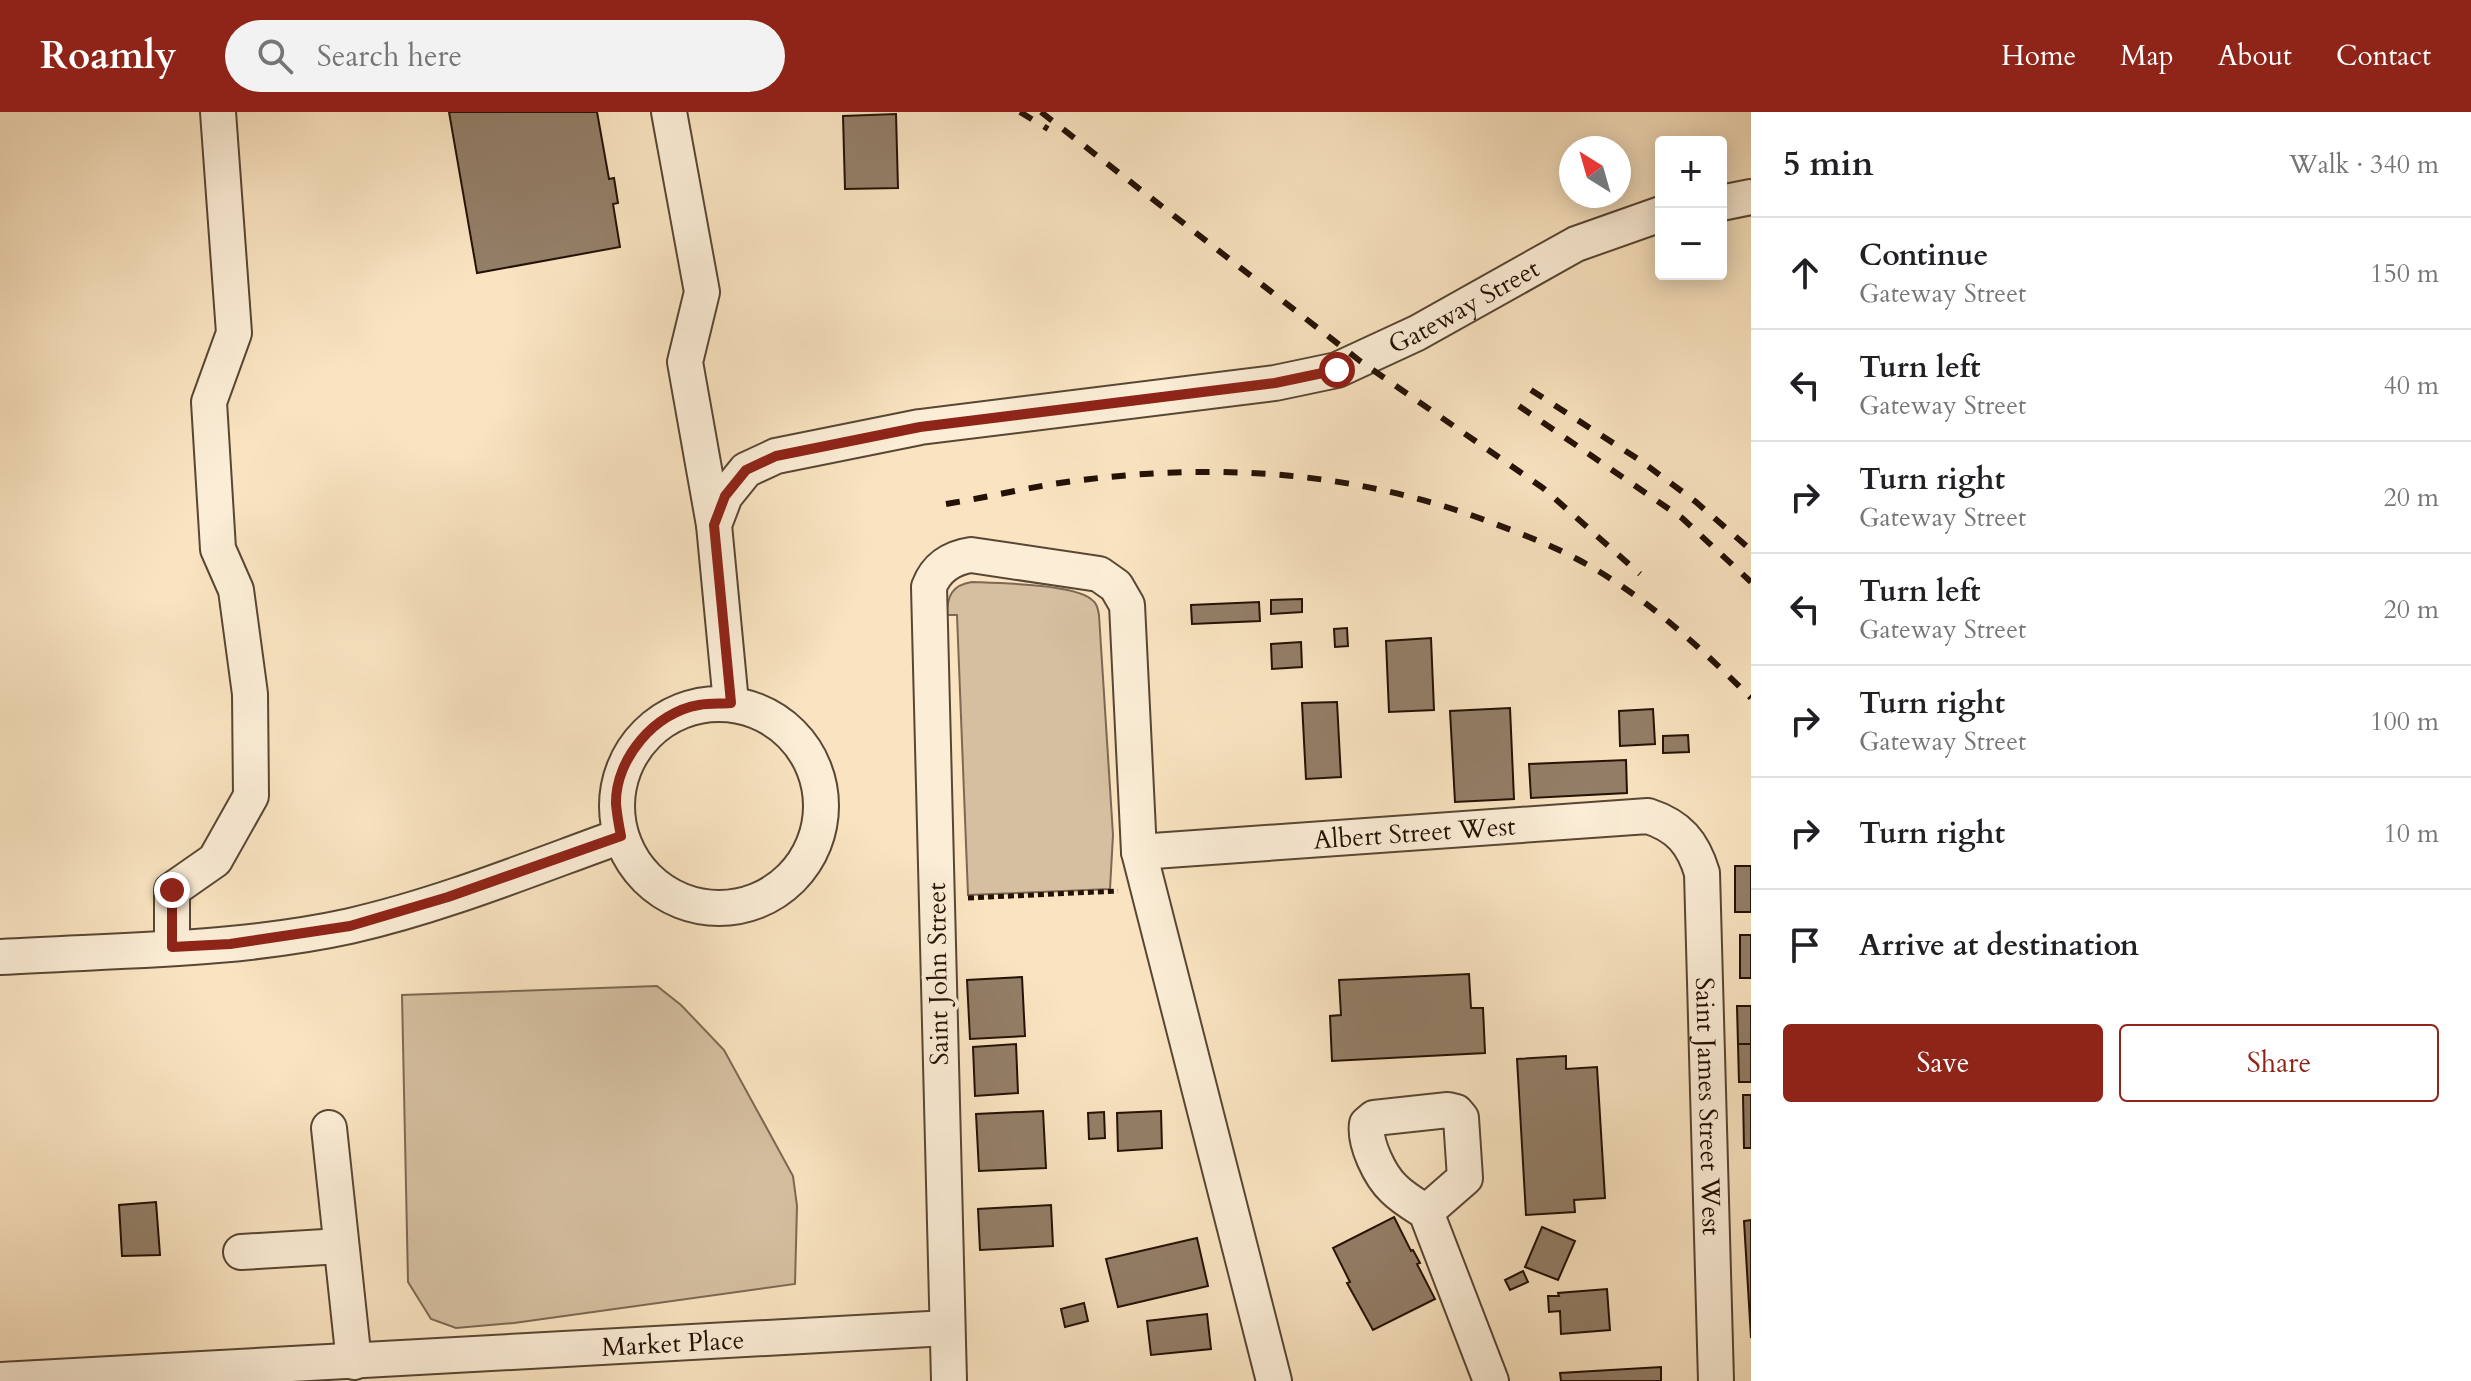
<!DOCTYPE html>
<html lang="en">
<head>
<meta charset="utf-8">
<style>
  :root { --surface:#fff; --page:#f2f2f2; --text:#202124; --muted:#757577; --line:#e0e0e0; --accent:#8f2418 }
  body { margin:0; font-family:Cardo,serif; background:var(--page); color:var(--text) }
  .controls { position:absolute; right:24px; top:24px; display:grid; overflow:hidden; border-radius:8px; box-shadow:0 4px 20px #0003 }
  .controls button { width:72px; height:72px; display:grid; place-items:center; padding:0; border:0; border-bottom:2px solid var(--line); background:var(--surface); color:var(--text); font:40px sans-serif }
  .compass { position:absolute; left:1559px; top:24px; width:72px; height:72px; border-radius:50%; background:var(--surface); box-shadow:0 4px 20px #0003; rotate:323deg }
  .stop { position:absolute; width:24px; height:24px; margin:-18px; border:6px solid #8f2418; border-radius:50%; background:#fff }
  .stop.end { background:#8f2418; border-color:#fff; box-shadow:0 2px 8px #0008 }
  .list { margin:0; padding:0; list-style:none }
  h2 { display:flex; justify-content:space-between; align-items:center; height:104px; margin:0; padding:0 32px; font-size:34px }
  h2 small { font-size:26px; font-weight:400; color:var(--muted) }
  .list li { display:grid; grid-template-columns:52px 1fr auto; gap:24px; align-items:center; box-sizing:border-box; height:112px; padding:0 32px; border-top:2px solid var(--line) }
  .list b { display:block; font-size:30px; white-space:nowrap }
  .list p { margin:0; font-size:26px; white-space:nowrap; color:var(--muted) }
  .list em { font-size:26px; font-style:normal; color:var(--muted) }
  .actions { display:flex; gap:16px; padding:24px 32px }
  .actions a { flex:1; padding:18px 0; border:2px solid var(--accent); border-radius:8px; text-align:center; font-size:28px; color:var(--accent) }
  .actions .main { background:var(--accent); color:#fff }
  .icon { flex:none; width:44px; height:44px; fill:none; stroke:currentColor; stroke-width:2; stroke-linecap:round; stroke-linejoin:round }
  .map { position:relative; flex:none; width:1751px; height:1269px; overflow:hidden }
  header { display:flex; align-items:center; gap:48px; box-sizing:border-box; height:112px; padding:0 40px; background:var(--accent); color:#fff }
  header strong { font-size:38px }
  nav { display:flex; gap:44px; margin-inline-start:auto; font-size:28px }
  .search { width:560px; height:72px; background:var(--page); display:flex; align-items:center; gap:20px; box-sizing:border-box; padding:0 28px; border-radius:44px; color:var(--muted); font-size:30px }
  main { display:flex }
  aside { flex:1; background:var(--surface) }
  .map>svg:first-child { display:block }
  .green { fill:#d5bfa0; stroke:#7c6853; stroke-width:2 }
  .building { fill:#937e67; stroke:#241106; stroke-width:2 }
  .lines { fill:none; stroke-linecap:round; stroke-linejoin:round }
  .minor-casing { stroke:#594634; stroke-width:38 }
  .path { stroke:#241106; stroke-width:5; stroke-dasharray:6 4; stroke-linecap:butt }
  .minor { stroke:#fbedd6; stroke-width:34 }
  .rail { stroke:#241106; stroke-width:6; stroke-dasharray:14 14; stroke-linecap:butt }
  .route { stroke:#8f2418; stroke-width:10 }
  .labels { text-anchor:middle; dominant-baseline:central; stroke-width:8; stroke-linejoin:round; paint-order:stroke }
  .street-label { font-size:26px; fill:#241106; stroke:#fbedd6 }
</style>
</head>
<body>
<header>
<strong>Roamly</strong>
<div class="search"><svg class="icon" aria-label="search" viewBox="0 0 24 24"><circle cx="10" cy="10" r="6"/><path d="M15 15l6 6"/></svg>Search here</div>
<nav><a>Home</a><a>Map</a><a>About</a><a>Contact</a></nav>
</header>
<main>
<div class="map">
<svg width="1751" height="1269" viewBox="0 0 1751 1269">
  <rect width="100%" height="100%" fill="#f9e3c0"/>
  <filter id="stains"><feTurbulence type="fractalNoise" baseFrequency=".0025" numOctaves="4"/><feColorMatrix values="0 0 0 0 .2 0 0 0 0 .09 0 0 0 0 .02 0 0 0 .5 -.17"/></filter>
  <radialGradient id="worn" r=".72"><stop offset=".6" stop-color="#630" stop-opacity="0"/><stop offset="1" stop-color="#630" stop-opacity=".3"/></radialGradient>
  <path class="green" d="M972,470C997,471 1073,472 1091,487C1097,491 1098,497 1099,503L1113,723L1110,777L968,783L957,503H947C947,484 952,473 972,470Z
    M657,874L681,893L724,938L793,1064L797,1094L795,1172L514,1211L456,1216L431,1207L408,1170L402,883Z"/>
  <path class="building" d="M449,0H597L609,67L614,66L618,91L613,92L620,135L477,161Z
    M896,2L898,76L845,77L843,4Z
    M1302,487V500L1271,502V488Z
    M1259,490L1260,509L1192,512L1191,493Z
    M1347,516L1348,534L1335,535L1334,517Z
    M1431,526L1434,598L1389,600L1386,529Z
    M1301,530L1302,555L1272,557L1271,532Z
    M1337,590L1341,665L1306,667L1302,591Z
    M1510,596L1514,687L1455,690L1450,599Z
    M1653,597L1655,632L1620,634L1619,599Z
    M1688,623L1689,640L1663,641V624Z
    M1626,648L1627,681L1531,686L1529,652Z
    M1735,754H1751V800H1735Z
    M1740,823H1751V866H1740Z
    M1469,862L1471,896H1483L1485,941L1332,949L1330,904L1341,903L1339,868Z
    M1022,865L1025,924L970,927L967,868Z
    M1737,894H1751V932H1738Z
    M1016,932L1018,981L975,984L973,935Z
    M1738,932H1751V970H1739Z
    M1566,944V957L1597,955L1605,1086L1574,1088L1575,1100L1526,1103L1517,947Z
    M1743,983H1751V1036H1744Z
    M1043,999L1046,1056L979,1059L976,1002Z
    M1161,999L1162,1036L1118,1039L1117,1001Z
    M1104,1000L1105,1026L1089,1027L1088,1001Z
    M156,1090L160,1143L122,1144L119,1093Z
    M1051,1093L1053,1134L980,1138L978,1097Z
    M1394,1105L1411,1139L1413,1138L1420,1151L1417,1152L1435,1187L1373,1218L1347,1171L1350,1170L1333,1136Z
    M1751,1108V1226L1744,1109Z
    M1542,1115L1575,1129L1558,1168L1525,1155Z
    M1197,1126L1208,1174L1118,1195L1106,1147Z
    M1523,1159L1528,1170L1510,1178L1505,1168Z
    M1607,1177L1610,1218L1561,1222L1560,1199L1549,1200L1548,1184H1559L1558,1181Z
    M1084,1191L1088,1209L1065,1215L1061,1197Z
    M1207,1202L1211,1237L1151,1243L1147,1209Z
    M1661,1255V1269H1561L1560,1261Z"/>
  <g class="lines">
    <defs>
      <g id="minor">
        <path d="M669,0L702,180L685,250L714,413"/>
        <path d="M1721,91L1751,85"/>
        <path id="s1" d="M731,591L714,413L725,384L746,358L776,344L920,315L1275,271L1337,258L1417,221L1576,132L1661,102"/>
        <circle cx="719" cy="694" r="102"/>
        <path id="s2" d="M1139,740L1648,704C1679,714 1693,731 1702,761L1716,1269"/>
        <path d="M172,835V778L215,748L251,684L250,582L236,478L218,437L209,290L234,221L218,0"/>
        <path d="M0,845C116,838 236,839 350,814C442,793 532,756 621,724"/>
        <path d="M329,1016L354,1250"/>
        <path d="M1426,1100C1415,1093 1403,1086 1394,1077C1380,1064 1364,1031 1367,1012L1374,1006L1448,998L1456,1000L1461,1006L1465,1066L1426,1100L1491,1269"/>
        <path d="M241,1140L341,1134"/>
        <path id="s3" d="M0,1268L947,1216"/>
        <path d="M949,1269L929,475C936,456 951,446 971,443L1099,462L1116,474L1127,493L1139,740L1274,1269"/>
      </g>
    </defs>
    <use href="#minor" class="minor-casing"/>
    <path class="path" d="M968,786L1118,779"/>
    <use href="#minor" class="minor"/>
    <path class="rail" d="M1020,0L1048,17
      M1041,0L1360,249L1543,376L1640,462
      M1531,278L1641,349L1696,390L1751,438
      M1519,294L1682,406L1751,470
      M946,392C982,386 1018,378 1053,372C1199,350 1343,356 1482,407C1514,419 1547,431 1577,447C1643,482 1699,534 1751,586"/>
  </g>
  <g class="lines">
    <path class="route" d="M172,778V835L230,832L350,814L448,785L621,724C619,714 617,703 616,692C615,647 655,600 699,593C710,591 721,592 731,591L714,413L725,384L746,358L776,344L920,315L1275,271L1337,258"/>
  </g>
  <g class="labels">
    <g class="street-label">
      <text stroke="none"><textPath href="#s1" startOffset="986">Gateway Street</textPath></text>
      <text stroke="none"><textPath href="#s2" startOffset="276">Albert Street West</textPath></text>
      <text transform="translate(938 862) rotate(-91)">Saint John Street</text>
      <text stroke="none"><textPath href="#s2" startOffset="826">Saint James Street West</textPath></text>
      <text stroke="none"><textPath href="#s3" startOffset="674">Market Place</textPath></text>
    </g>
  </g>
  <rect width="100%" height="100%" filter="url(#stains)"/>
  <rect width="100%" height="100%" fill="url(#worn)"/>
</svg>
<div class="controls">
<button>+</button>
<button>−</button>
</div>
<svg class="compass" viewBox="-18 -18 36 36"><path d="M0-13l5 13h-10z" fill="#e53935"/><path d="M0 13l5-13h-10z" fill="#757577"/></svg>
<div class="stop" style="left:1337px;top:258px"></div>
<div class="stop end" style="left:172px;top:778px"></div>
</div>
<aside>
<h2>5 min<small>Walk · 340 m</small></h2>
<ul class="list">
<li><svg class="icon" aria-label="ahead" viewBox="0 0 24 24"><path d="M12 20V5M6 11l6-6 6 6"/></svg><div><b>Continue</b><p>Gateway Street</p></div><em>150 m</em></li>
<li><svg class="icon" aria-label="left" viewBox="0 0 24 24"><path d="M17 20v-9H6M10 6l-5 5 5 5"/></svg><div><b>Turn left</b><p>Gateway Street</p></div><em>40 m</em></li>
<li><svg class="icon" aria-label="right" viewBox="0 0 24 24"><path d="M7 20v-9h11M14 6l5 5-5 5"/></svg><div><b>Turn right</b><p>Gateway Street</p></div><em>20 m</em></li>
<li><svg class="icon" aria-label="left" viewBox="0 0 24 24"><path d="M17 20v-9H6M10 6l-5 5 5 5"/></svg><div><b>Turn left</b><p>Gateway Street</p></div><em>20 m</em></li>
<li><svg class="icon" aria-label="right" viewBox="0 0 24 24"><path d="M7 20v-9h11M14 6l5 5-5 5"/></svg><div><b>Turn right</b><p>Gateway Street</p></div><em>100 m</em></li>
<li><svg class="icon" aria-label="right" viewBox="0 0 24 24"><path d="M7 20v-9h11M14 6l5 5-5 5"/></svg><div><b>Turn right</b></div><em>10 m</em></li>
<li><svg class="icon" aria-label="arrive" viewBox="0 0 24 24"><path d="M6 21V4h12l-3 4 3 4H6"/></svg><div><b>Arrive at destination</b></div></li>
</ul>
<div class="actions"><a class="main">Save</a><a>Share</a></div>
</aside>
</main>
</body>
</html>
